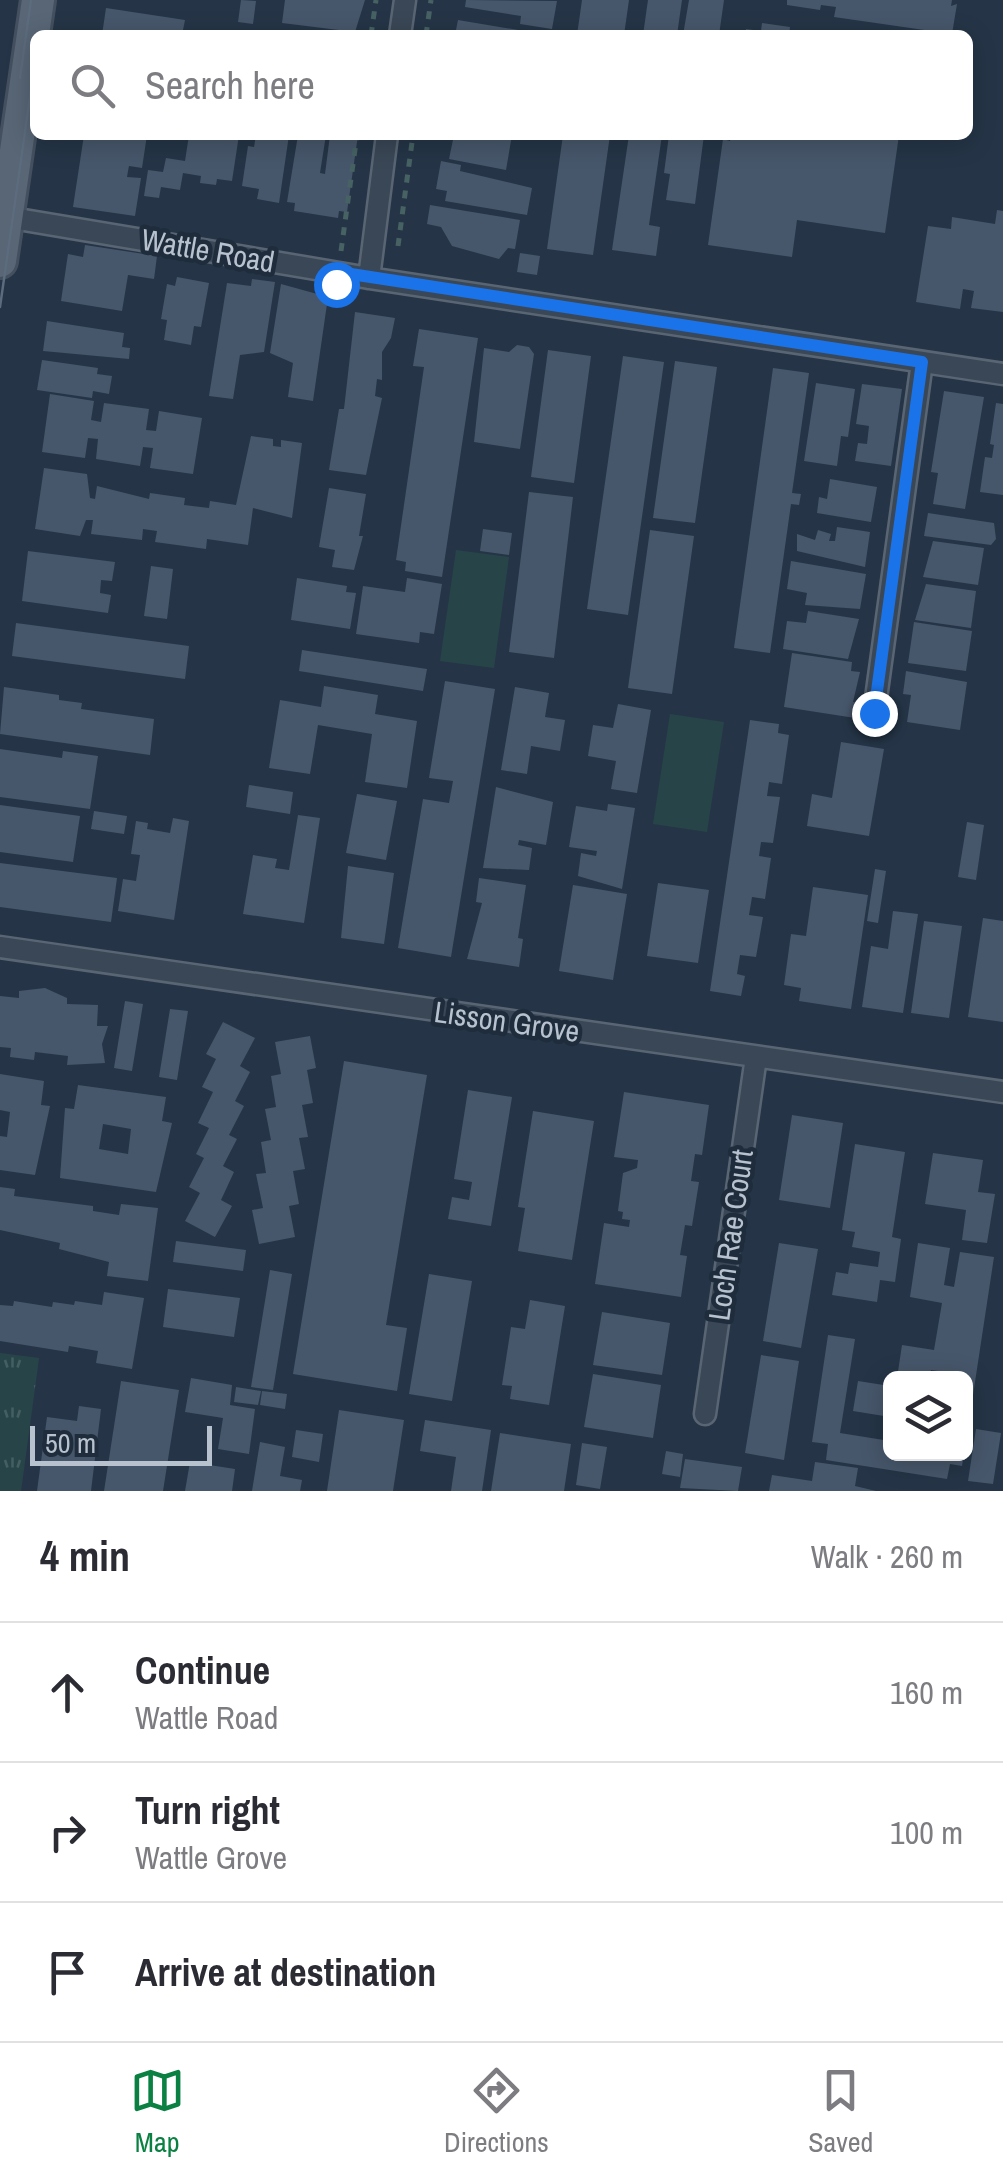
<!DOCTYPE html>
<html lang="en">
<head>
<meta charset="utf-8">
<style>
  :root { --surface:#fff; --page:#f7f7f7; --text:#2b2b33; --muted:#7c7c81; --line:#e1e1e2; --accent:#0b8043 }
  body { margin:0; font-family:"Archivo Narrow",sans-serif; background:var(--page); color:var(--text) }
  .controls { position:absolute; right:30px; bottom:30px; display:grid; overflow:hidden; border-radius:15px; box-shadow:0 5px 25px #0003 }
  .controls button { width:90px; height:90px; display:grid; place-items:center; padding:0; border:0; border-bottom:2px solid var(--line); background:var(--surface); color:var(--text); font:50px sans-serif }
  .scale { position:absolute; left:30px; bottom:25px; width:182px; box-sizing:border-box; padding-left:10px; border:5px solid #b8c2cf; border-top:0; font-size:28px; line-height:35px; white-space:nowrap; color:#b8c2cf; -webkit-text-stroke:8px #1e2c3b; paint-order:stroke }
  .stop { position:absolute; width:30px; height:30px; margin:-22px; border:8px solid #1a73e8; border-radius:50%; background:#fff }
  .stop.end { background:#1a73e8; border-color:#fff; box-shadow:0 2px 10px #0008 }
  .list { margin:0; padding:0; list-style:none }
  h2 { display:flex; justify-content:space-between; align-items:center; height:130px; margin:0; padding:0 40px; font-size:42px }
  h2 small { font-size:32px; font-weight:400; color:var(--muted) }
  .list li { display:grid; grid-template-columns:65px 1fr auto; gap:30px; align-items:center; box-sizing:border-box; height:140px; padding:0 40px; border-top:2px solid var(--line) }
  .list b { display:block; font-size:38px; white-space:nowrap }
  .list p { margin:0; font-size:32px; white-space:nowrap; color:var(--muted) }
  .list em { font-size:32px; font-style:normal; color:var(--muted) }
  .icon { flex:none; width:55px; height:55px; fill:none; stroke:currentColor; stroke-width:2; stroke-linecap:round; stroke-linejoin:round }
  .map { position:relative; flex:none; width:1003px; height:1491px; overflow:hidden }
  .search { position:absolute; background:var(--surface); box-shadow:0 5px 25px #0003; left:30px; right:30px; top:30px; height:110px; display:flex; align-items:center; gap:25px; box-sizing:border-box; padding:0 35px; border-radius:15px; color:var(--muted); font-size:38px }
  .sheet { height:550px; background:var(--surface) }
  nav { display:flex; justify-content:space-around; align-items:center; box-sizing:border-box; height:140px; border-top:2px solid var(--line); background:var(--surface); font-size:28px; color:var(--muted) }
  nav a { display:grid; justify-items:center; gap:5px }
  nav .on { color:var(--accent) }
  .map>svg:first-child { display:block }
  .park { fill:url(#park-tufts) }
  .garden { fill:#274548 }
  .building { fill:#47576b; fill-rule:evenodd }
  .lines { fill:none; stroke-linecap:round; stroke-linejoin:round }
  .minor-casing { stroke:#596573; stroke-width:25 }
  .primary-casing { stroke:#44505f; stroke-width:38 }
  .path { stroke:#466263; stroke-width:5; stroke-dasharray:8 8; stroke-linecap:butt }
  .minor { stroke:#3a4756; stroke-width:20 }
  .primary { stroke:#586676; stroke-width:32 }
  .tram { stroke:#5c6b7d; stroke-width:2.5 }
  .route { stroke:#1a73e8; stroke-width:12 }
  .labels { text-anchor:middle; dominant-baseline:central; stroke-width:9; stroke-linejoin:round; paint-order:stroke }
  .street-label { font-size:30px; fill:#b8c2cf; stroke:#1e2c3b }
</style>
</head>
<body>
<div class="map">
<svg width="1003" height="1491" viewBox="0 0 1003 1491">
  <defs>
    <pattern id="park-tufts" width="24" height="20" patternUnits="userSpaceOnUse" patternTransform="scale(2.5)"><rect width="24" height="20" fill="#274548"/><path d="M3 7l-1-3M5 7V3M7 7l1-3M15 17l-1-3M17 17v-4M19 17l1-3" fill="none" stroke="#445e61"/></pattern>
  </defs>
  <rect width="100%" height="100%" fill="#253547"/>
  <path class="park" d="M0,1353L39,1358L21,1491H0Z"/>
  <path class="garden" d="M456,550L509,557L494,668L440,661Z
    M670,714L724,722L707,832L653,824Z"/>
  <path class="building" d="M241,0L256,1L253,24L238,22Z
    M285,0H365L355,32L282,23Z
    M466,0L557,1L552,29L520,24L521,16L465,7Z
    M582,0H629L624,35H577Z
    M648,0H682L677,35H643Z
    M689,0H724L719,35H683Z
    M787,0H952L951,6L957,4L952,34L834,17L836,7L821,5L820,10L787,5Z
    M106,8L185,20L182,35H102Z
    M458,20L524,31L523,35H455Z
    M762,23L790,27L789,35H745L746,29L761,31Z
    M84,135H147L142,168L129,166L128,171L127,177L141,178L135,216L73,207Z
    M189,135H239L232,181L217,179L216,185L200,183L201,176L183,173L180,190L161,187L159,198L144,196L148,170L163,172L166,158L185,161Z
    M256,135H289L279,203L257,199L259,189L242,186L248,146L254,147Z
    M298,135H326L320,173L325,174L330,135H358L347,212L339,211L338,218L294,211L295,203L287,202Z
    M454,135H512L506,170L449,159Z
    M563,135H610L593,255L547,249Z
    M629,135H662L649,225L660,227L656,256L612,250Z
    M669,135H704L695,204L666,200L670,174L664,173Z
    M731,135H899L885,233L797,220L792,257L708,245L723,139L730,141Z
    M441,161L461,165L460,171L532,188L527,215L445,201L447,191L436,189Z
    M430,205L520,220L515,249L508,248L499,259L452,246L441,227L427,224Z
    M997,210L1003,211V312L971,308L974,291L963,289L960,309L916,302L928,226L951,229L952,217L995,224Z
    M85,245L157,256L154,279L128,275L122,311L61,301L68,254L83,257Z
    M520,253L540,256L537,275L517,272Z
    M177,277L209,283L201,327L194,326L191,345L164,340L167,320L161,319L167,284L175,286Z
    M252,279L275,282L264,352L240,355L233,399L209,396L227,283L251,286Z
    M281,284L328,297L313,401L288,397L293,363L270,353Z
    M355,312L395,318L391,338L382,352V380L377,379L375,396L382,398L366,475L329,470L339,409H344Z
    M47,321L124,333L122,347L130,348L129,359L43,351Z
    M419,329L478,338L442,577L405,571L406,562L396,560L424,367L413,366Z
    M517,345L529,347L534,354L520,449L474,442L484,348L509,352Z
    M548,350L591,356L574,483L531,477Z
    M623,356L664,362L628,615L587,609Z
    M42,360L98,368L97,374L112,376L109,394L93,391L92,398L37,390Z
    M675,361L717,367L695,523L653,518Z
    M773,368L809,373L792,493L801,494L799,505L791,504L770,653L734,648Z
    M816,383L855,389L848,437L841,436L837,466L804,461Z
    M862,384L902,389L891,466L855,461L858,443L867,444L869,426L856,424Z
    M944,391L984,397L965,509L933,504L938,473L931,472Z
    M50,394L94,401L91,420L101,422L104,403L149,409L146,430L156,431L159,411L202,418L193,474L150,468L153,448L143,447L140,466L96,459L98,439L88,438L85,458L42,452Z
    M996,403L1003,404V495L980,492L985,457L992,458L994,445L990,444Z
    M251,436L273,439V446L281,447V440L302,443L292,518L253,508L248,545L207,539L206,549L155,542L157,531L143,529L142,540L91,534L93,520H86L80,536L35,529L44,468L87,474L90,498L95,499L97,486L149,499L150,493L185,498L184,505L209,508L210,501L236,505Z
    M830,479L877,487L871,522L817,513L819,497L827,499Z
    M329,488L366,494L359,536H363L354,570L332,567L335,550L319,547Z
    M529,492L573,497L554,658L509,652Z
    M928,513L994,523L996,539L991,545L924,536Z
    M837,527L870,532L865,567L797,551V534L815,540L818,530L831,534L829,541H835Z
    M483,529L512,533L509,555L480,551Z
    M650,530L694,536L672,694L628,688Z
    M933,541L984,548L978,585L923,577Z
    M28,551L115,562L112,581L101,580L100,593L111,595L108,613L22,601Z
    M791,561L866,574L860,609L805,605L807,593L787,589Z
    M151,566L173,569L167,619L144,616Z
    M297,578L347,586L346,592L356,593L350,629L291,620Z
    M407,578L442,584L434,634L420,632L419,643L356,634L363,586L405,592Z
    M926,584L976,591L971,628L915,620Z
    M808,611L859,619L848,659L783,649L787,621L806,623Z
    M914,622L972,631L966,671L908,663Z
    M16,623L189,646L185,679L12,656Z
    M302,650L427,669L423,691L299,671Z
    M792,653L852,662L851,671L860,672L853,702H858L855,718L784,707Z
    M906,671L967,682L960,730L907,722L911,695L903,694Z
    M445,681L495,689L451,957L398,948L423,799L449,803L453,781L429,778Z
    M324,686L378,695L375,714L417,721L407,788L365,782L372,734L318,725L310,774L269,768L280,700L321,707Z
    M4,687L59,695V700L82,703L81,709L154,719L150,755L0,734Z
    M515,687L549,693L545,717L565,720L560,751L531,746L527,774L501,770Z
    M618,704L651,710L637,793L611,789L616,761L588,756L593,725L613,728Z
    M750,720L779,724L778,733L789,735L782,784L769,782L767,796L780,797L773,843L761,842L759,856L771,858L765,899L752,897L749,915L763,917L756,957L740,955L737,974L745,976L741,996L710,991Z
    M841,742L884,749L869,836L807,826L812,794L832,798Z
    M0,749L62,758L63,751L98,756L90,809L0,797Z
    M249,785L293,792L290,814L246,807Z
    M496,787L553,802L546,845L519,840L518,845L532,848L529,870L483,868Z
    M357,794L397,801L386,860L346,853Z
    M608,804L635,808L622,889L578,876L581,853L596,856L597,851L569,847L576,806L607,811Z
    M0,805L80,816L73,862L0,852Z
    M94,811L127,816L124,834L91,829Z
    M298,815L320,818L304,923L243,914L253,855L277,859L275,868L289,870Z
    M173,818L189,821L174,920L118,911L123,879L136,881L140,855L131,854L136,821L148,823L147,829L170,833Z
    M967,822L984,825L976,880L958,877Z
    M0,863L117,878L111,922L0,907Z
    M348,866L394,873L384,944L341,938Z
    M875,869L886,871L878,923L867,921Z
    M479,878L526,885L518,938L523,939L519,967L467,959L482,903L476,902Z
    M658,883L709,890L698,963L647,956Z
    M573,885L627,894L613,980L559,971Z
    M813,887L868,895L851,1009L799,1001L801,988L784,985L791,934L806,936Z
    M893,911L918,914L903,1013L862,1007L871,946L888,949Z
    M983,918L1003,921V1022L968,1017Z
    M924,921L962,926L949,1018L911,1013Z
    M45,988L67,998V1004L98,1005L97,1026H108L102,1044L105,1063L67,1065L68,1056L35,1052L34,1060L10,1057L11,1048L0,1047V996L19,998V991Z
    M125,1001L143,1004L132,1071L114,1068Z
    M170,1009L188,1011L177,1080L159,1077Z
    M223,1022L255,1038L240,1066L250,1072L235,1101L244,1106L229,1135L237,1139L223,1166L234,1172L221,1200L232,1206L215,1237L185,1221L200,1193L189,1187L204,1158L196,1154L209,1128L198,1123L213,1092L202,1087L216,1059L206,1054Z
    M310,1036L316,1068L307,1070L313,1103L302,1105L308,1137L299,1138L305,1169L293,1171L299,1204L289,1206L295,1237L259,1244L252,1210L263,1208L256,1174L266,1173L261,1142L271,1140L265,1109L276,1107L271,1076L281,1074L275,1042Z
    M344,1061L427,1075L386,1325L407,1328L397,1391L293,1374Z
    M0,1074L44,1081L41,1105L50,1106L35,1175L0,1170V1136L7,1137L10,1112L0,1110Z
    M78,1085L166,1097L162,1121L172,1123L156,1192L60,1178L65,1108L74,1109ZM103,1124L131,1129L128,1154L99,1149Z
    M468,1090L512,1097L491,1226L448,1219L452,1197L469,1200L472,1182L454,1179Z
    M624,1092L709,1105L702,1155L695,1154L691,1181L699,1182L692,1226L685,1225L680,1255L687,1256L681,1297L595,1284L604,1223L629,1227L630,1220L622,1219L623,1212L618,1211L623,1173L637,1168L638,1160L614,1157Z
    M533,1111L594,1121L572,1260L518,1251L525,1208L518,1207Z
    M792,1115L843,1123L830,1208L779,1200Z
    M855,1144L905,1152L892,1237L901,1239L895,1282L880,1280L877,1302L832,1295L836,1272L848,1274L850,1263L878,1267L880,1252L852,1247L855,1232L842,1230Z
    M933,1153L983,1160L978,1192L995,1194L987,1243L962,1240L966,1210L925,1204Z
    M0,1187L15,1189L14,1196L93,1206V1211L119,1215L121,1204L158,1208L148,1281L107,1276L109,1262L59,1249L60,1243L0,1230Z
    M176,1241L246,1250L243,1271L173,1262Z
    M779,1243L818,1249L801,1348L763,1341Z
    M918,1243L950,1248L944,1285L954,1287L960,1252L994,1257L968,1428L966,1378H944L945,1372L931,1370L929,1378H897L902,1345L934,1350L942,1303L910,1297Z
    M270,1270L292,1274L273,1390L251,1387Z
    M429,1274L472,1281L452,1401L409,1394Z
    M168,1289L240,1298L234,1337L163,1327Z
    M104,1292L144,1298L132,1369L96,1363L98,1351L69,1346L68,1352L0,1341V1305L13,1306L14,1301L52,1307L53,1302L74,1305L75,1301L102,1305Z
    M530,1300L565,1306L549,1405L510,1399L512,1386L502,1385L511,1327L525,1329Z
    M602,1312L670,1323L662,1375L593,1365Z
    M828,1335L855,1339L840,1433L890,1441V1454H964L962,1466L950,1464L947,1479L826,1460L828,1444L812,1442Z
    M761,1355L799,1361L784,1460L745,1453Z
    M593,1374L661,1385L653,1438L584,1427Z
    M191,1378L232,1385L230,1405L255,1409L249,1454L218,1449L223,1418L185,1412Z
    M121,1381L179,1390L163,1491H104Z
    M858,1381L890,1386V1417L853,1411Z
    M236,1387L261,1391L258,1405L234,1402Z
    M262,1391L287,1394L285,1409L260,1405Z
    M79,1406L101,1409L91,1491H37L47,1417L77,1421Z
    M339,1410L404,1420L393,1491H327Z
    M425,1420L491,1430L482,1491H451L456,1457L420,1451Z
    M976,1429L1001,1433L993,1484L968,1481Z
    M296,1430L323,1434L319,1462L292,1457Z
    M500,1433L571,1444L564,1491H491Z
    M260,1442L285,1447L280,1476L302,1480L300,1491H252Z
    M582,1443L607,1447L600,1489L576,1485Z
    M666,1451L683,1454L680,1477L662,1474Z
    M685,1459L742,1467L738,1491L680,1488Z
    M190,1462L235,1469L232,1491H185Z
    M815,1462L858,1468L855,1486L876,1491H769L772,1475L812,1481Z"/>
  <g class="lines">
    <defs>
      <path id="minor" d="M400,35L405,0
        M6,217L369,278L1003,374
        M369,278L387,135
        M874,713L922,362
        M0,947L1003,1092
        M705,1414L756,1057"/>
      <path id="primary" d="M0,261L38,0"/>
    </defs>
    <use href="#minor" class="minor-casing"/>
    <use href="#primary" class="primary-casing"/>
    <path class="path" d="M371,35L376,0
      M426,35L431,0
      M398,246L413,135
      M341,251L357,135"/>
    <use href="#minor" class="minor"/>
    <use href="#primary" class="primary"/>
    <path class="tram" d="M20,78L31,0
      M0,307L35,62"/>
  </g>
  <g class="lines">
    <path class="route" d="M336,284L338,272L922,362L874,713"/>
  </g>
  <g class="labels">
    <g class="street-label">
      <text transform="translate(208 250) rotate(10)">Wattle Road</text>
      <text transform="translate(507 1021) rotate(8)">Lisson Grove</text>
      <text transform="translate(730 1235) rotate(-82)">Loch Rae Court</text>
    </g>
  </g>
</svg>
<div class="controls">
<button><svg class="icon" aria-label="layers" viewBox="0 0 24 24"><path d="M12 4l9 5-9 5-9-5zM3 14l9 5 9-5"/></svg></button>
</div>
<div class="scale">50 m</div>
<div class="stop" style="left:336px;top:284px"></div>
<div class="stop end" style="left:874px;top:713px"></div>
<div class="search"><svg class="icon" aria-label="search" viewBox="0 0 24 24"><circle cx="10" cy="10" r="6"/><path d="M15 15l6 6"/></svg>Search here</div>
</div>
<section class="sheet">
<h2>4 min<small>Walk · 260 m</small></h2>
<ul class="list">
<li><svg class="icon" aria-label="ahead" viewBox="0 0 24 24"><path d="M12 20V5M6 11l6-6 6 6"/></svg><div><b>Continue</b><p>Wattle Road</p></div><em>160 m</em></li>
<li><svg class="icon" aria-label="right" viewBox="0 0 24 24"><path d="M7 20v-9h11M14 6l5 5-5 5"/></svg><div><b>Turn right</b><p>Wattle Grove</p></div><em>100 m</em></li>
<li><svg class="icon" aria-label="arrive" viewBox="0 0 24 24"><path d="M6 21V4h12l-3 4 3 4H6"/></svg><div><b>Arrive at destination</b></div></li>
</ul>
</section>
<nav>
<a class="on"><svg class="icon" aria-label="map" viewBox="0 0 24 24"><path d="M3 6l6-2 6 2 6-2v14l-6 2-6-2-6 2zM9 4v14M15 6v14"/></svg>Map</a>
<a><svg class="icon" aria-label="directions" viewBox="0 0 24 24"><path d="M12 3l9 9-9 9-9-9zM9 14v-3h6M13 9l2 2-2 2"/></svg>Directions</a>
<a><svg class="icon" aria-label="saved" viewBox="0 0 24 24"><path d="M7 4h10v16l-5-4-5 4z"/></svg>Saved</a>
</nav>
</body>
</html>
